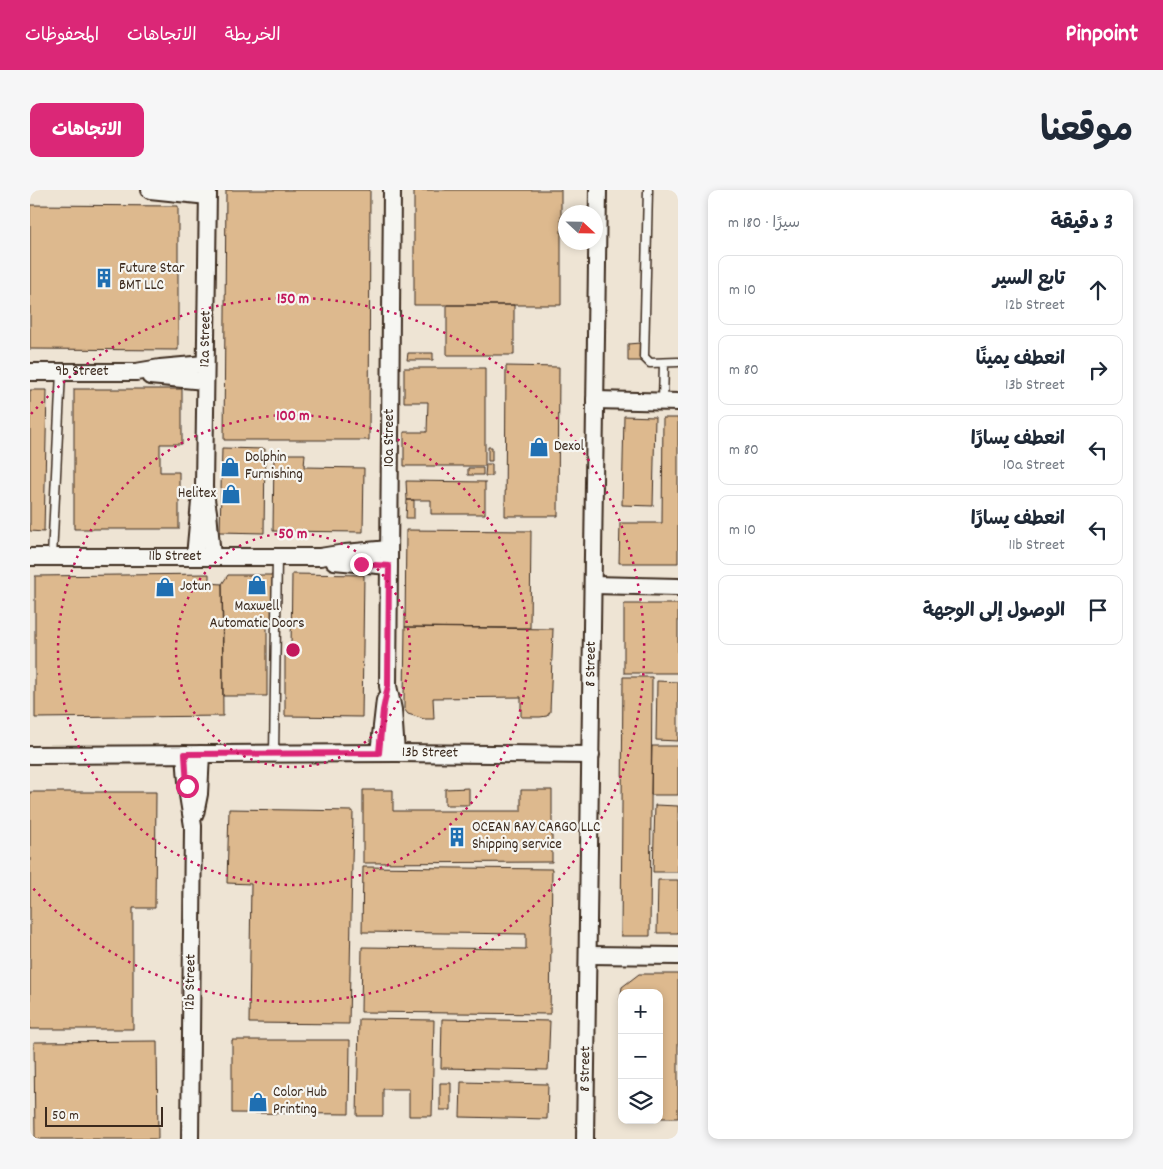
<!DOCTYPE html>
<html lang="ar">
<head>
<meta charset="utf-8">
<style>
  :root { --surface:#fff; --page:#f6f6f7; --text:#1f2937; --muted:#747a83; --line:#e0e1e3; --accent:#db2777 }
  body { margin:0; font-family:Dekko,"Playpen Sans Arabic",sans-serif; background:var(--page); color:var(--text); direction:rtl }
  .controls { position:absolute; right:15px; bottom:15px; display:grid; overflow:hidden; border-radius:10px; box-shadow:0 2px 8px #0003 }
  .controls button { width:45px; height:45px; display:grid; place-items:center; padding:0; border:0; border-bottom:1px solid var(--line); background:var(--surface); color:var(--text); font:25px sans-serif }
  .compass { position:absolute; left:528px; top:15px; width:45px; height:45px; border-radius:50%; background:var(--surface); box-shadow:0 2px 8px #0003; rotate:112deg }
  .scale { position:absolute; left:15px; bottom:12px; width:118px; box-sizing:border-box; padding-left:5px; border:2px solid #3b2a1e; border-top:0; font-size:14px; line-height:18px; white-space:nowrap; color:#3b2a1e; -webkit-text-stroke:4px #f6f6f2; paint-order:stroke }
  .stop { position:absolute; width:15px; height:15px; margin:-11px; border:4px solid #db2777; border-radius:50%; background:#fff }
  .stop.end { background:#db2777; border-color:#fff; box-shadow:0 1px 5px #0008 }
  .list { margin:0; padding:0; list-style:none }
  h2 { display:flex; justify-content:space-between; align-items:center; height:65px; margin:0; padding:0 20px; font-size:21px }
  h2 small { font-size:16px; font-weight:400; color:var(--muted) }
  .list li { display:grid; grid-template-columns:32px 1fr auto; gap:15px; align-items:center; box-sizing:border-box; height:70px; margin:0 10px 10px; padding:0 10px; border:1px solid var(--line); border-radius:10px }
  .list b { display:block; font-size:19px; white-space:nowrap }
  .list p { margin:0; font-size:16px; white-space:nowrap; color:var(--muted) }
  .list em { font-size:16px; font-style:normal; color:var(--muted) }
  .icon { flex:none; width:28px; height:28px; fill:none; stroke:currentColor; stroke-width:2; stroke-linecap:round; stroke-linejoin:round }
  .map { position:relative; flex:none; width:648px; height:949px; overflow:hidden; direction:ltr; border-radius:10px }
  header { display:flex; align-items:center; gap:30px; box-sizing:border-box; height:70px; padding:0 25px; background:var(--accent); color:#fff }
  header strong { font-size:24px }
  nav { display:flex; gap:28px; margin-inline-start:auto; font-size:18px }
  .intro { display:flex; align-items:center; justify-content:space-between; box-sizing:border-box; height:120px; padding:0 30px }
  h1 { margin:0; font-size:35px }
  .button { padding:12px 22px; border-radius:10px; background:var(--accent); color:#fff; font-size:18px; font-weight:700 }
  main { display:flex; gap:30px; padding:0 30px }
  aside { flex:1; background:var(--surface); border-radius:10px; box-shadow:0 2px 8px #0003 }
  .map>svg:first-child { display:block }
  .building { fill:#ddb98e; stroke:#3b2a1e }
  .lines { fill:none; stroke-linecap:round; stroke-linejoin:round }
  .service-casing { stroke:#3b2a1e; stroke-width:11 }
  .minor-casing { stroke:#3b2a1e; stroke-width:20 }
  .service { stroke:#f6f6f2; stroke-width:8 }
  .minor { stroke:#f6f6f2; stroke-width:16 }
  .route { stroke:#db2777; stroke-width:6 }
  .ring { fill:none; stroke:#c2185b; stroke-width:2.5; stroke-dasharray:2.5 5 }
  .labels { text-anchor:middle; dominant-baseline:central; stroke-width:4.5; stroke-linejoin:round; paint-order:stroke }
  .poi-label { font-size:15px; fill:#3b2a1e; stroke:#f6f6f2; text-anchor:start }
  .street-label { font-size:15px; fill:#3b2a1e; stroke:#f6f6f2 }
  .centre { fill:#c2185b; stroke:#f6f6f2; stroke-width:2.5 }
  .ring-label { font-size:15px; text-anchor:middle; font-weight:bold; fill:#c2185b; stroke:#f6f6f2; stroke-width:4.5; stroke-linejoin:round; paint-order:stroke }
</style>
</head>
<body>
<header>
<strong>Pinpoint</strong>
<nav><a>الخريطة</a><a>الاتجاهات</a><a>المحفوظات</a></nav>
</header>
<div class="intro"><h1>موقعنا</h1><a class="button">الاتجاهات</a></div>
<main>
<aside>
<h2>3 دقيقة<small>سيرًا · 180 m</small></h2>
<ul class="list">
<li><svg class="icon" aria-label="ahead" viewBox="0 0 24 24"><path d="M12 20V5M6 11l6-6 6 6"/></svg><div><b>تابع السير</b><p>12b Street</p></div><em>10 m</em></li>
<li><svg class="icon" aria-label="right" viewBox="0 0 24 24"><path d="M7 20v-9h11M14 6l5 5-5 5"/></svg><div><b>انعطف يمينًا</b><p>13b Street</p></div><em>80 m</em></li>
<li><svg class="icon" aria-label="left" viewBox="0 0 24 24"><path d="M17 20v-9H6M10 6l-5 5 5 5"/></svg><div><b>انعطف يسارًا</b><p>10a Street</p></div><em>80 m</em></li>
<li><svg class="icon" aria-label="left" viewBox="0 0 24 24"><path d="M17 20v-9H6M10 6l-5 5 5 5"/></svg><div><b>انعطف يسارًا</b><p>11b Street</p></div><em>10 m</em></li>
<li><svg class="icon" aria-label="arrive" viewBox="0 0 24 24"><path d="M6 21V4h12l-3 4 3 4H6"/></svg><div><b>الوصول إلى الوجهة</b></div></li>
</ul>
</aside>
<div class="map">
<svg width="648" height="949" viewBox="0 0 648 949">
  <rect width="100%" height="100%" fill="#eee4d4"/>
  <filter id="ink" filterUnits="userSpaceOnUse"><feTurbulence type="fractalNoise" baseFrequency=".02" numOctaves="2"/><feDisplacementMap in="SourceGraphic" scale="10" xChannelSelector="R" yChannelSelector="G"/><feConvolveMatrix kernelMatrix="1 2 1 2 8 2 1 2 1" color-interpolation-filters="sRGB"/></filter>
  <g filter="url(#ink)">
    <path class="building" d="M196,0H340L339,250H194Z
      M384,0H531V115H384Z
      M0,15L148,16V160L0,159Z
      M417,115H484V165H417Z
      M610,153L611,171H598V154Z
      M378,163H403V170H377Z
      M476,176L529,177L528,326H475Z
      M374,178H455V276H374V242H397L398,212H374Z
      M44,199H152V254H130V282H149V339H44Z
      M0,200H17L14,342L0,341Z
      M594,226L625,227L623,316L592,315Z
      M633,228H648V373H589L590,333H632Z
      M458,257H462V271H458Z
      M192,258L235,259L234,343L190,342Z
      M244,264H275L274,277L334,278L333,342L243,341Z
      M456,274H462V286H455Z
      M438,278H453V285H438Z
      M376,291L455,292V324H401V310H377Z
      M377,310H384V328H376Z
      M376,340L501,341L500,438L375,437Z
      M179,384V393L192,394L193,526L5,528V386Z
      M262,384L334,385L332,527L255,526V458H261Z
      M198,385H243V436H193L192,394Z
      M594,414H648V483H594Z
      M193,436H237V506H193Z
      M375,437L523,439L520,522L517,526L510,527H491V507L403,508L404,529H394L378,524L374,519V508Z
      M593,487H622L620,746H591Z
      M627,491L648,492V551L626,550Z
      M622,556H648V605H621Z
      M439,598V615H415V599Z
      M333,600H363V621H491V600H522V672L333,673Z
      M0,602H126L125,718H103V839H0Z
      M625,615L648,616V682H623Z
      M199,619L323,621L319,834L219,833L221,694L197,693Z
      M333,677L522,679L520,824L331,822L332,757L496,759V744L332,742Z
      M628,690H648V743H627Z
      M609,784H648V928H629V803H592V810H590L592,797Z
      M329,829L404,830L402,926H379V899H353V926H327Z
      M412,829L520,831L518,880L411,878Z
      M202,850H320L319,924L202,923Z
      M127,851L128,949H5L4,852Z
      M431,892L518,894L517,929L430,927Z
      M410,893H421V920H410Z"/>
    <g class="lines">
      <defs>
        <path id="service" d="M618,0L614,167L620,173L648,172
          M633,212L634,173
          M22,367L31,182
          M244,564L247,367"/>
        <g id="minor">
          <path d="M120,0L178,6"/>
          <path d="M178,0L174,297L178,322L182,367"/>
          <path d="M362,0L358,496L363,520L366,563"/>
          <path id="s1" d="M0,182H106L130,178L175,174"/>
          <path d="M120,186L175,191"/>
          <path d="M565,210L648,212"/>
          <path id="s2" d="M0,367H290L315,363L359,359"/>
          <path d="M165,367L170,312"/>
          <path d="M304,371L359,376"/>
          <path d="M563,395L648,397"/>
          <path d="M349,563L355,510"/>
          <path d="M155,564L158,605L163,636L160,949"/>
          <path id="s3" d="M0,565L366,563L561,565"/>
          <path d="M165,624L169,604L171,564"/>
          <path d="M558,765L648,766"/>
          <path id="s4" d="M555,949L568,0"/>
        </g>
      </defs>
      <use href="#service" class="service-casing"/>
      <use href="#minor" class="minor-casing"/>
      <use href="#service" class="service"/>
      <use href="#minor" class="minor"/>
    </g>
  </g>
  <g class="lines" filter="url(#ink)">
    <path class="route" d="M157,596L155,564L349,563L353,520L358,496L359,376L331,374"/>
  </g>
  <g class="ring">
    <circle cx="263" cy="460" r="117"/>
    <circle cx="263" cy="460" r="235"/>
    <path d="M1 224A352 352 0 1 1 1 696"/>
  </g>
  <defs>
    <symbol id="building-bare" viewBox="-9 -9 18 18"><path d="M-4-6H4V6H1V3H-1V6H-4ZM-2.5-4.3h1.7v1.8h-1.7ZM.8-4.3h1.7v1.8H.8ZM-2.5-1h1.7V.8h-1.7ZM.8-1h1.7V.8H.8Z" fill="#1f6fb2" stroke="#f6f6f2" stroke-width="2.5" paint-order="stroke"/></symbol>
    <symbol id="shop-bare" viewBox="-9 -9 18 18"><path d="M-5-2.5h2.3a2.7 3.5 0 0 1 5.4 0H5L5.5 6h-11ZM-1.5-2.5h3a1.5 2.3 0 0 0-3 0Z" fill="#1f6fb2" stroke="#f6f6f2" stroke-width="2.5" paint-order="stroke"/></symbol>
  </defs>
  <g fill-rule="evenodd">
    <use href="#building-bare" x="60" y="74" width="28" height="28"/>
    <use href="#shop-bare" x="495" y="243" width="28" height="28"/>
    <use href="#shop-bare" x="186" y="263" width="28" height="28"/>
    <use href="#shop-bare" x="187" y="290" width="28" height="28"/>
    <use href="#shop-bare" x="213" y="381" width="28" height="28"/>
    <use href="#shop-bare" x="121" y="383" width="28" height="28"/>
    <use href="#building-bare" x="413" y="633" width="28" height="28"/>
    <use href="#shop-bare" x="214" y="898" width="28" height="28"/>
  </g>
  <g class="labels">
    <g class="poi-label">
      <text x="89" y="79">Future Star<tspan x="89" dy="17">BMT LLC</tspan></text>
      <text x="524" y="257">Dexol</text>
      <text x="215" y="268">Dolphin<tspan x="215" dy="17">Furnishing</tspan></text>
      <text x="186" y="304" text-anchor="end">Helitex</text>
      <text x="150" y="397">Jotun</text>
      <text x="227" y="417" text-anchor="middle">Maxwell<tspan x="227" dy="17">Automatic Doors</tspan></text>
      <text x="442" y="638">OCEAN RAY CARGO LLC<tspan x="442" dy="17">Shipping service</tspan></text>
      <text x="243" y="903">Color Hub<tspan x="243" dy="17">Printing</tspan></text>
    </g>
    <g class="street-label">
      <text transform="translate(176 149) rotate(-89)">12a Street</text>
      <text stroke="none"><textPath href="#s1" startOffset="52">9b Street</textPath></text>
      <text transform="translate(360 248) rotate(-90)">10a Street</text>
      <text stroke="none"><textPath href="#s2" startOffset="145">11b Street</textPath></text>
      <text stroke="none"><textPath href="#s4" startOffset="475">8 Street</textPath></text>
      <text stroke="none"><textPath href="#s3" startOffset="400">13b Street</textPath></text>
      <text transform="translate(161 792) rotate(-89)">12b Street</text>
      <text stroke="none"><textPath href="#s4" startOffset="70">8 Street</textPath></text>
    </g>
  </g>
  <circle cx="263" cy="460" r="8" class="centre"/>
  <g class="ring-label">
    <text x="263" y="113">150 m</text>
    <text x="263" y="230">100 m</text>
    <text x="263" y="348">50 m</text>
  </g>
</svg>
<div class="controls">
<button>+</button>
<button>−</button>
<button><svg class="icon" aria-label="layers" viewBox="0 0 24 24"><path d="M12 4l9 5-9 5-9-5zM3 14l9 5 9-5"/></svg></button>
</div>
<svg class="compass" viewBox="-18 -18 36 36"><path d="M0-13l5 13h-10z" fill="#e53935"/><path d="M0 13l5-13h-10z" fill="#747a83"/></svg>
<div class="scale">50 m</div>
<div class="stop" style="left:157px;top:596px"></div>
<div class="stop end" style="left:331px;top:374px"></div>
</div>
</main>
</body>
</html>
